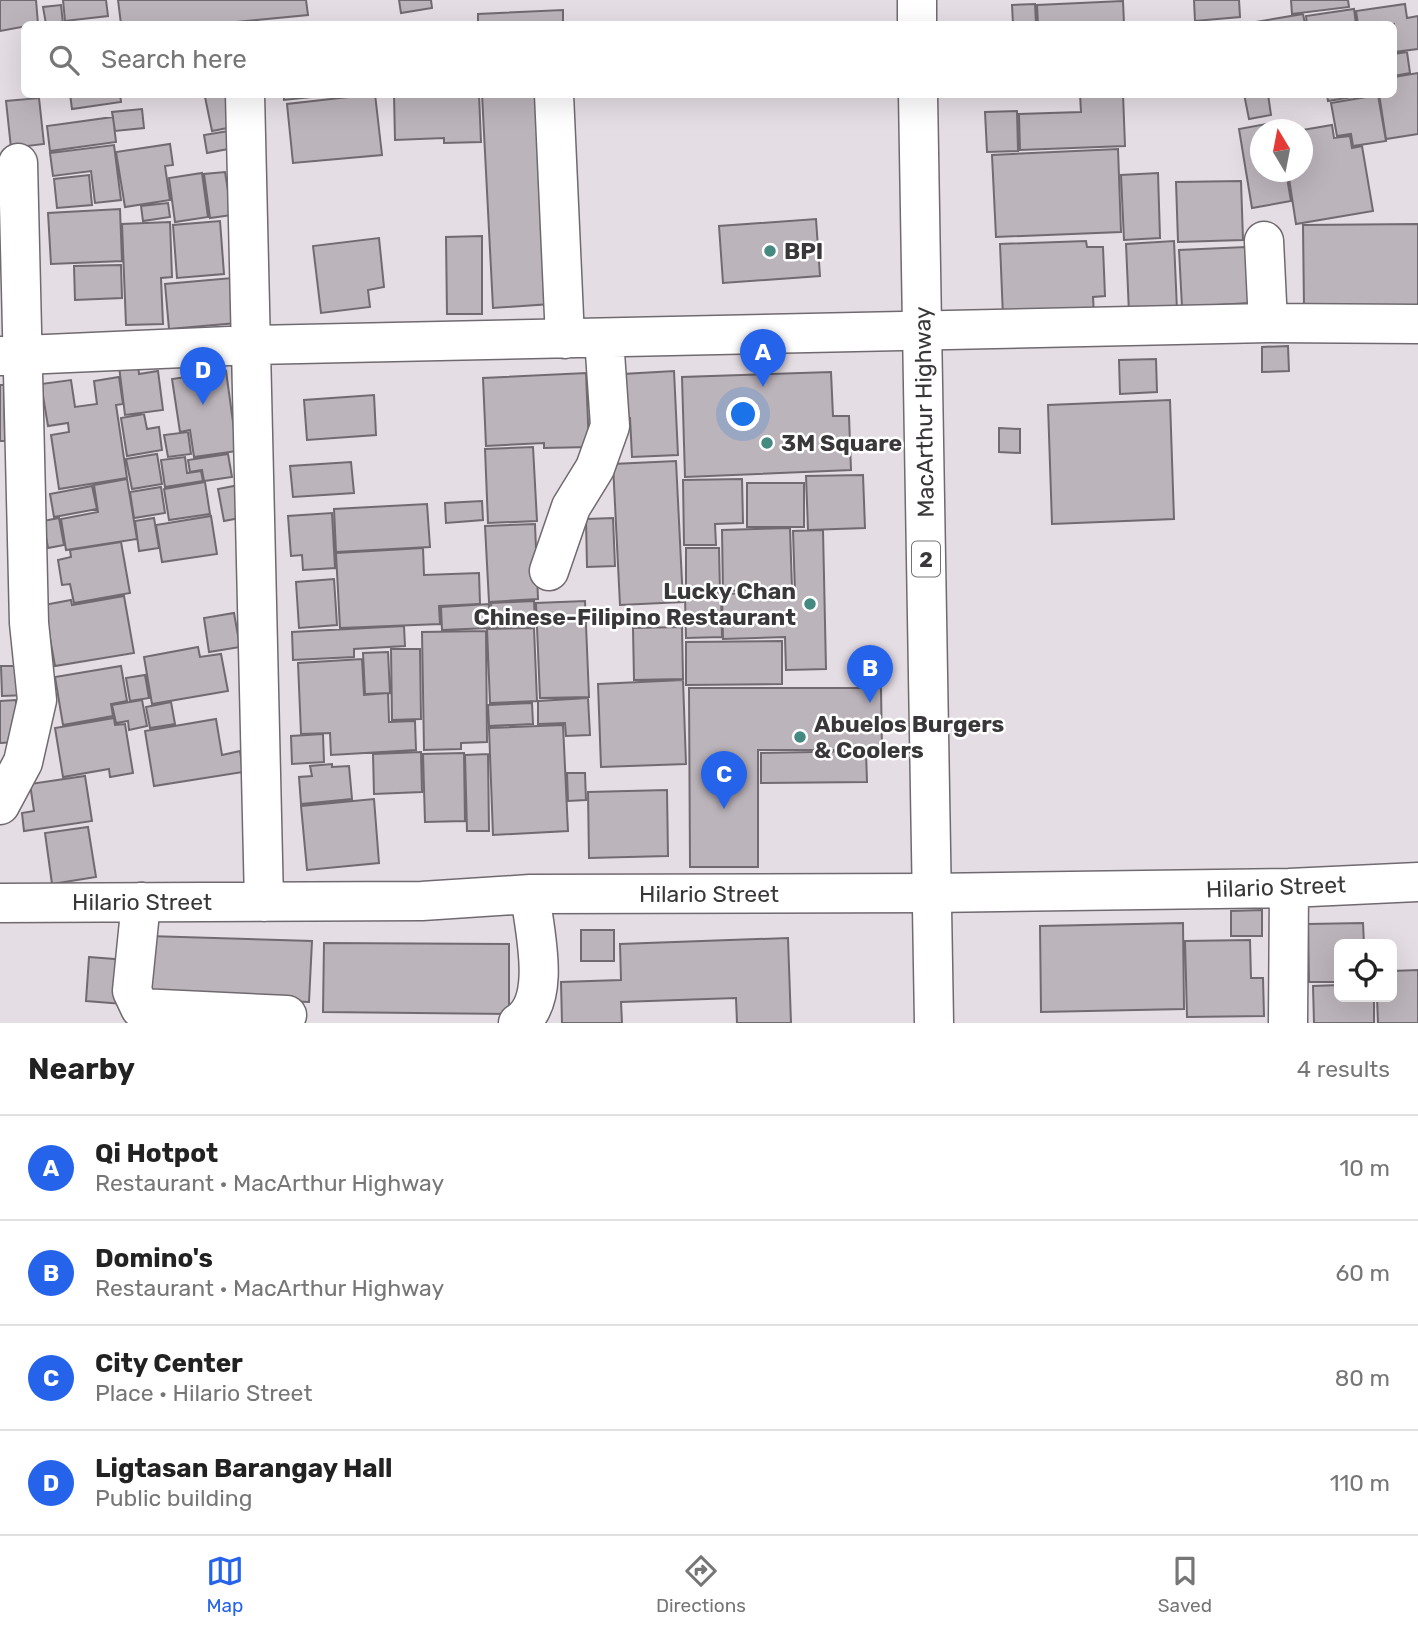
<!DOCTYPE html>
<html lang="en">
<head>
<meta charset="utf-8">
<style>
  :root { --surface:#fff; --page:#f6f6f6; --text:#222; --muted:#767676; --line:#e0e0e0; --accent:#2563eb }
  body { margin:0; font-family:Rubik,sans-serif; background:var(--page); color:var(--text) }
  .controls { position:absolute; right:21px; bottom:21px; display:grid; overflow:hidden; border-radius:10px; box-shadow:0 7px 28px #0002 }
  .controls button { width:63px; height:63px; display:grid; place-items:center; padding:0; border:0; border-bottom:2px solid var(--line); background:var(--surface); color:var(--text); font:35px sans-serif }
  .compass { position:absolute; left:1250px; top:119px; width:63px; height:63px; border-radius:50%; background:var(--surface); box-shadow:0 7px 28px #0002; rotate:350deg }
  .you { position:absolute; left:744px; top:415px; width:24px; height:24px; margin:-18px; border:5px solid #fff; border-radius:50%; background:#1a73e8; box-shadow:0 0 0 10px #1a73e833 }
  .badge { display:grid; place-items:center; width:46px; height:46px; border-radius:50%; background:var(--accent); color:#fff; font-size:23px; font-weight:700 }
  .pin { position:absolute; translate:-50% -58px; filter:drop-shadow(0 2px 4px #0008) }
  .pin::after { content:''; position:absolute; top:37px; width:24px; height:21px; background:inherit; clip-path:polygon(0 0,100% 0,50% 100%) }
  .list { margin:0; padding:0; list-style:none }
  h2 { display:flex; justify-content:space-between; align-items:center; height:91px; margin:0; padding:0 28px; font-size:30px }
  h2 small { font-size:23px; font-weight:400; color:var(--muted) }
  .list li { display:grid; grid-template-columns:46px 1fr auto; gap:21px; align-items:center; box-sizing:border-box; height:105px; padding:0 28px; border-top:2px solid var(--line) }
  .list b { display:block; font-size:26px; white-space:nowrap }
  .list p { margin:0; font-size:23px; white-space:nowrap; color:var(--muted) }
  .list em { font-size:23px; font-style:normal; color:var(--muted) }
  .icon { flex:none; width:38px; height:38px; fill:none; stroke:currentColor; stroke-width:2; stroke-linecap:round; stroke-linejoin:round }
  .map { position:relative; flex:none; width:1418px; height:1023px; overflow:hidden }
  .search { position:absolute; background:var(--surface); box-shadow:0 7px 28px #0002; left:21px; right:21px; top:21px; height:77px; display:flex; align-items:center; gap:18px; box-sizing:border-box; padding:0 24px; border-radius:10px; color:var(--muted); font-size:26px }
  .sheet { height:511px; background:var(--surface) }
  nav { display:flex; justify-content:space-around; align-items:center; box-sizing:border-box; height:98px; border-top:2px solid var(--line); background:var(--surface); font-size:19px; color:var(--muted) }
  nav a { display:grid; justify-items:center; gap:4px }
  nav .on { color:var(--accent) }
  .map>svg:first-child { display:block }
  .building { fill:#bbb4bb; stroke:#716b71; stroke-width:2 }
  .lines { fill:none; stroke-linecap:round; stroke-linejoin:round }
  .minor-casing { stroke:#706a70; stroke-width:41 }
  .highway-casing { stroke:#706a70; stroke-width:41 }
  .minor { stroke:#fff; stroke-width:38 }
  .highway { stroke:#fff; stroke-width:38 }
  .poi-dot { fill:#448a81; stroke:#fff; stroke-width:2.5 }
  .labels { text-anchor:middle; dominant-baseline:central; stroke-width:5; stroke-linejoin:round; paint-order:stroke }
  .shield { fill:#fff; stroke:#747374; stroke-width:2 }
  .shield-label { font-size:21px; font-weight:bold; fill:#393739 }
  .poi-label { font-size:23px; font-weight:bold; fill:#393739; stroke:#fff; text-anchor:start }
  .street-label { font-size:23px; fill:#393739; stroke:#fff }
</style>
</head>
<body>
<div class="map">
<svg width="1418" height="1023" viewBox="0 0 1418 1023">
  <rect width="100%" height="100%" fill="#e4dde4"/>
  <path class="building" d="M0,0H36L38,24L0,31Z
    M63,0H106L108,16L65,21Z
    M118,0H306L308,15L216,24H121Z
    M399,0H431L432,8L401,13Z
    M1194,0H1239L1240,17L1195,21Z
    M1291,0H1348L1349,7L1292,14Z
    M1123,1L1124,24H1038L1037,5Z
    M1035,4L1036,24H1013L1012,5Z
    M1405,4L1407,18L1418,16V49L1394,52V24H1358L1356,11Z
    M61,5L63,24H46L43,7Z
    M1354,9L1356,24H1307L1306,16Z
    M563,10V24H478V14Z
    M1303,14L1305,24H1244Z
    M1407,52L1410,73L1394,76V54Z
    M1418,73V134L1386,139L1379,94H1394V77Z
    M70,94H120L121,102L72,109Z
    M232,94L238,126L212,131L205,97Z
    M284,94H341L284,100Z
    M375,94L382,155L293,163L287,104Z
    M394,94H479L481,142L444,143V138L395,140Z
    M482,94H540L551,304L493,308Z
    M1080,94H1123L1125,146L1020,150L1019,114L1081,112Z
    M1244,94H1268L1271,115L1249,119Z
    M1327,94H1370L1328,101Z
    M1378,95L1386,141L1353,146L1351,134L1337,136L1331,103Z
    M39,98L44,144L11,148L6,101Z
    M142,109L144,128L115,131L112,112Z
    M1017,111L1018,151L987,152L985,112Z
    M113,117L116,142L50,151L47,126Z
    M1277,122L1279,130H1260V172H1286L1291,201L1252,208L1239,129Z
    M1332,125L1334,138L1350,136L1352,148L1362,146L1373,211L1296,224L1288,172H1302V130Z
    M235,130L239,147L207,153L204,135Z
    M170,144L173,165L165,166L170,200L125,207L116,152Z
    M114,145L121,200L95,203L91,171L53,176L50,153Z
    M1118,149L1121,232L996,237L992,155Z
    M225,172L232,215L210,218L204,174Z
    M202,173L208,217L175,222L169,178Z
    M1158,173L1160,238L1124,240L1121,175Z
    M89,175L92,205L57,208L54,179Z
    M1241,181L1243,240L1178,242L1176,182Z
    M168,203L170,217L143,221L141,206Z
    M120,209L122,261L51,264L48,213Z
    M816,219L820,276L723,283L719,226Z
    M220,221L224,274L177,278L173,225Z
    M170,222L172,277L161,278L163,324L126,325L122,224Z
    M1418,224V308H1304L1303,225Z
    M482,236V314H447L446,237Z
    M379,238L384,287L368,290L370,307L321,313L313,246Z
    M1086,241L1087,247H1103L1105,296L1093,297L1094,314L1003,317L1000,244Z
    M1174,241L1177,310L1129,313L1126,244Z
    M1246,247L1249,303L1182,307L1179,250Z
    M121,265L122,298L75,300L74,266Z
    M232,278L237,323L169,329L165,284Z
    M1288,346L1289,371L1262,372V347Z
    M1156,359L1157,392L1120,394L1119,360Z
    M138,363L139,374L158,371L163,410L125,415L119,366Z
    M226,371L237,451L194,457L190,430L180,432L172,379Z
    M674,371L678,455L632,457L630,418H625L623,374Z
    M831,372L833,416H849L851,470L685,477L682,377Z
    M586,373L589,447L544,448V443L486,446L483,378Z
    M119,377L123,404L116,405L127,478L59,489L51,435L69,432L68,423L48,426L41,384L71,380L75,407L97,404L94,381Z
    M0,385H4L5,441H0Z
    M374,395L376,435L307,440L304,400Z
    M1170,400L1174,519L1052,524L1048,405Z
    M144,414L147,429L159,427L162,450L127,456L121,418Z
    M999,428L1020,429V453L999,452Z
    M188,432L191,454L168,457L164,435Z
    M533,447L537,521L488,523L485,449Z
    M157,454L162,484L132,489L126,459Z
    M228,454L232,477L204,481L202,470L190,472L188,460Z
    M185,457L187,473L201,471L203,481L165,487L161,460Z
    M676,461L683,602L620,605L613,464Z
    M351,462L354,493L293,497L290,466Z
    M863,475L865,528L808,530L806,476Z
    M127,479L137,539L66,550L61,519L98,512L94,485Z
    M742,479L743,523L715,524L716,545H684L683,480Z
    M205,482L210,514L169,520L164,489Z
    M747,483H804V527H747Z
    M239,485L245,517L224,521L218,489Z
    M92,486L97,509L54,517L50,494Z
    M161,487L165,513L134,518L130,492Z
    M482,501L483,520L446,523L445,503Z
    M427,504L430,547L336,552L334,509Z
    M332,513L335,568L303,570L302,555L291,556L288,516Z
    M211,516L217,554L162,562L156,525Z
    M59,518L64,545L48,548L43,521Z
    M154,518L159,548L139,551L135,521Z
    M613,518L615,566L587,567L586,519Z
    M535,524L538,599L489,602L485,526Z
    M790,528L792,589L723,591L722,530Z
    M823,530L826,669L786,670L785,637L723,639L722,594L795,592L793,531Z
    M121,542L130,593L74,603L70,584L62,585L58,560L71,557L70,550Z
    M423,548L424,575L479,573L480,604L439,606L440,624L340,628L336,553Z
    M686,548H719L720,593H686Z
    M334,579L337,625L299,628L296,582Z
    M721,595L722,637L686,638L685,596Z
    M124,596L134,653L55,666L44,605L71,600L72,605Z
    M534,601L535,625L493,627L491,603Z
    M585,601L589,697L540,698L536,603Z
    M489,604L490,628L442,630L441,607Z
    M234,613L240,647L209,652L204,618Z
    M404,626L405,646L354,649V657L293,660L292,632Z
    M682,627L683,679L634,680L633,628Z
    M534,628L537,701L490,703L487,629Z
    M486,631L487,742L461,743V749L424,750L422,632Z
    M782,641V684L686,685V642Z
    M198,647L200,657L221,654L228,691L152,704L144,657Z
    M391,649H420L421,719L392,720Z
    M388,652L390,693L365,694L363,653Z
    M362,659L364,695L388,693L389,722L415,721L416,750L331,755L330,733L301,734L298,663Z
    M1,666H27L28,695L2,696Z
    M121,666L127,701L111,704L113,716L63,725L55,677Z
    M145,675L149,698L130,701L126,678Z
    M683,680L686,764L601,767L598,684Z
    M689,688H881L882,750H758V867H690Z
    M588,698L590,735L566,736L565,723L538,724V701Z
    M16,700L18,742L0,743V701Z
    M142,700L147,726L129,730L128,721L116,723L112,705Z
    M171,702L175,724L150,728L146,707Z
    M532,703L533,724L489,726L488,705Z
    M114,718L115,725L125,724L133,773L110,777L109,769L63,777L55,728Z
    M216,719L222,755L240,751L243,772L154,786L145,731Z
    M563,725L568,831L493,835L489,728Z
    M323,734L324,762L292,764L291,736Z
    M866,751L867,782L761,783V753Z
    M421,752L422,792L374,794L373,754Z
    M464,753L465,821L425,822L423,754Z
    M488,754L489,831H467L465,755Z
    M332,764V767L349,766L352,799L301,804L299,777L312,776L310,766Z
    M567,773H585L586,800L568,801Z
    M85,776L92,821L24,831L22,813L34,811L30,784Z
    M667,790L668,856L589,858L588,792Z
    M374,799L379,863L307,870L301,806Z
    M88,827L96,877L52,884L45,833Z
    M1262,910V936H1231V911Z
    M1183,923L1184,1009L1041,1012L1040,926Z
    M1363,923L1364,944H1339V982H1309L1308,924Z
    M581,930H614V961H581Z
    M148,936L312,941L309,1002L146,996Z
    M788,938L791,1023H737L736,998L621,1002L622,1023H562L561,982L621,980L620,944Z
    M1250,940L1251,978H1263L1264,1016L1187,1017L1185,941Z
    M324,943L509,944V1014L323,1012Z
    M89,957L127,960L123,1004L86,1001Z
    M1418,970V1023H1378L1377,997H1392V971Z
    M1339,985V997H1374V1023H1314L1313,986Z"/>
  <g class="lines">
    <defs>
      <path id="minor" d="M245,94L264,902
        M554,94L565,339
        M1264,241L1268,323
        M0,356L252,345L1268,323L1418,324
        M549,571L571,507L595,468L610,426L604,338
        M0,805L23,762L37,700L29,623L18,163
        M141,902L132,991L140,1008L287,1015
        M0,903L422,901L530,894L931,893L1289,888L1418,882
        M518,1023C553,1002 534,929 530,894
        M1288,1023L1289,888"/>
      <path id="highway" d="M917,0V24
        M918,94L934,1023"/>
    </defs>
    <use href="#minor" class="minor-casing"/>
    <use href="#highway" class="highway-casing"/>
    <use href="#minor" class="minor"/>
    <use href="#highway" class="highway"/>
  </g>
  <g class="poi-dot">
    <circle cx="770" cy="251" r="7"/>
    <circle cx="767" cy="443" r="7"/>
    <circle cx="810" cy="604" r="7"/>
    <circle cx="800" cy="737" r="7"/>
  </g>
  <g class="labels">
    <rect class="shield" x="912" y="541.5" width="28" height="35" rx="5"/>
    <g class="shield-label">
      <text x="926" y="559">2</text>
    </g>
    <g class="poi-label">
      <text x="784" y="251">BPI</text>
      <text x="781" y="443">3M Square</text>
      <text x="796" y="591" text-anchor="end">Lucky Chan<tspan x="796" dy="26">Chinese-Filipino Restaurant</tspan></text>
      <text x="814" y="724">Abuelos Burgers<tspan x="814" dy="26">&amp; Coolers</tspan></text>
    </g>
    <g class="street-label">
      <text transform="translate(924 412) rotate(-91)">MacArthur Highway</text>
      <text transform="translate(1276 887) rotate(-2)">Hilario Street</text>
      <text x="709" y="894">Hilario Street</text>
      <text x="142" y="902">Hilario Street</text>
    </g>
  </g>
</svg>
<div class="controls">
<button><svg class="icon" aria-label="locate" viewBox="0 0 24 24"><circle cx="12" cy="12" r="6"/><path d="M12 2v4M12 18v4M2 12h4M18 12h4"/></svg></button>
</div>
<svg class="compass" viewBox="-18 -18 36 36"><path d="M0-13l5 13h-10z" fill="#e53935"/><path d="M0 13l5-13h-10z" fill="#767676"/></svg>
<div class="you"></div>
<div class="pin badge" style="left:763px;top:387px">A</div>
<div class="pin badge" style="left:870px;top:703px">B</div>
<div class="pin badge" style="left:724px;top:809px">C</div>
<div class="pin badge" style="left:203px;top:405px">D</div>
<div class="search"><svg class="icon" aria-label="search" viewBox="0 0 24 24"><circle cx="10" cy="10" r="6"/><path d="M15 15l6 6"/></svg>Search here</div>
</div>
<section class="sheet">
<h2>Nearby<small>4 results</small></h2>
<ul class="list">
<li><span class="badge">A</span><div><b>Qi Hotpot</b><p>Restaurant · MacArthur Highway</p></div><em>10 m</em></li>
<li><span class="badge">B</span><div><b>Domino's</b><p>Restaurant · MacArthur Highway</p></div><em>60 m</em></li>
<li><span class="badge">C</span><div><b>City Center</b><p>Place · Hilario Street</p></div><em>80 m</em></li>
<li><span class="badge">D</span><div><b>Ligtasan Barangay Hall</b><p>Public building</p></div><em>110 m</em></li>
</ul>
</section>
<nav>
<a class="on"><svg class="icon" aria-label="map" viewBox="0 0 24 24"><path d="M3 6l6-2 6 2 6-2v14l-6 2-6-2-6 2zM9 4v14M15 6v14"/></svg>Map</a>
<a><svg class="icon" aria-label="directions" viewBox="0 0 24 24"><path d="M12 3l9 9-9 9-9-9zM9 14v-3h6M13 9l2 2-2 2"/></svg>Directions</a>
<a><svg class="icon" aria-label="saved" viewBox="0 0 24 24"><path d="M7 4h10v16l-5-4-5 4z"/></svg>Saved</a>
</nav>
</body>
</html>
